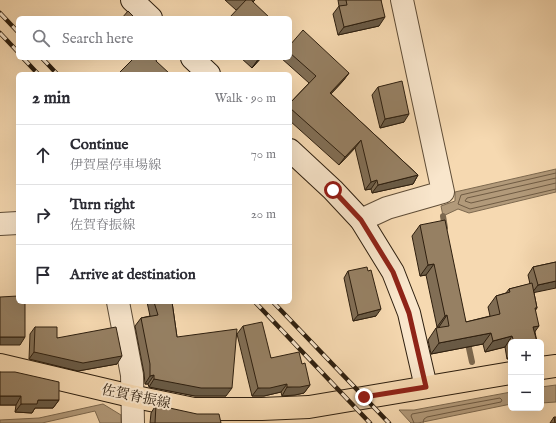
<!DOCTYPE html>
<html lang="en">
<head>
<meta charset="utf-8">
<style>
  :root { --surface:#fff; --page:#f2f2f3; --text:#2b2b33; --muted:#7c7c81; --line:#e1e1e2 }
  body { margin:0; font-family:"IM FELL English","Noto Serif JP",serif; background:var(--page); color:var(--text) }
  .controls { position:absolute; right:12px; bottom:12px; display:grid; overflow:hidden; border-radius:6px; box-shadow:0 4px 16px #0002 }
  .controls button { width:36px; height:36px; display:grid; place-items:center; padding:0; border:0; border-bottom:1px solid var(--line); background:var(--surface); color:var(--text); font:20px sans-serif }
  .stop { position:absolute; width:12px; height:12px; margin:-9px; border:3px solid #8f2418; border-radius:50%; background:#fff }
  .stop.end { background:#8f2418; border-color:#fff; box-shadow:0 1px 4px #0008 }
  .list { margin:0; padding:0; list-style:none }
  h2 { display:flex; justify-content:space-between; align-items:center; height:52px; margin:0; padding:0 16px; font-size:17px }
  h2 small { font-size:13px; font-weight:400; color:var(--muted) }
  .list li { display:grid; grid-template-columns:26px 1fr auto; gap:12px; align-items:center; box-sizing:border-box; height:60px; padding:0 16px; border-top:1px solid var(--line) }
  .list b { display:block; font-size:15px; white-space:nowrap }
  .list p { margin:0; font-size:13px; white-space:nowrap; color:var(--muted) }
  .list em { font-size:13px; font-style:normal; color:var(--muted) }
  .icon { flex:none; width:22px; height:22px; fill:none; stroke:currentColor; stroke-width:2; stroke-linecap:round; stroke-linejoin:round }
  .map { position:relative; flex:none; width:556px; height:423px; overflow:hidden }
  .search { position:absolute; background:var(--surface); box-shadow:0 4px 16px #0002; left:16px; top:16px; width:276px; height:44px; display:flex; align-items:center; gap:10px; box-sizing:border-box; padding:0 14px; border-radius:6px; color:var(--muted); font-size:15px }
  .panel { position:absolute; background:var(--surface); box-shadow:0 4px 16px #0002; left:16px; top:72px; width:276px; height:232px; border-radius:6px }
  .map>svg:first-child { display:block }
  .water { fill:#b29a7a; stroke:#7d694f }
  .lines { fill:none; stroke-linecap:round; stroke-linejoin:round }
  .shore { stroke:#705c44; stroke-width:1 }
  .stream { stroke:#7d694f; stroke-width:6 }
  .street-casing { stroke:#604e38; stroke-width:24 }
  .secondary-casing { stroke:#2e1f0f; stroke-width:24 }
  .primary-casing { stroke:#2e1f0f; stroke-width:24 }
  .street { stroke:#f9e6cc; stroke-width:22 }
  .secondary { stroke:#f9e6cc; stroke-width:22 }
  .primary { stroke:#f6d9b1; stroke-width:22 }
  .rail-casing { stroke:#2e1f0f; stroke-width:4.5 }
  .rail { stroke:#f9e6cc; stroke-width:3; stroke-dasharray:9; stroke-linecap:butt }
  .wall { fill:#816e55; stroke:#2e1f0f }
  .shaded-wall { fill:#695a45; stroke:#2e1f0f }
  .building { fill:#968063; stroke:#2e1f0f }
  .route { stroke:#8f2418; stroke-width:5 }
  .labels { text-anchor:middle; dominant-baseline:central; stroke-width:4; stroke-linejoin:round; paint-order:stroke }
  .street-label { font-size:14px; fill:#2e1f0f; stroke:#f9e6cc }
</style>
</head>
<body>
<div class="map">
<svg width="556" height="423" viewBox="0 0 556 423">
  <rect width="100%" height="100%" fill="#f6d9b1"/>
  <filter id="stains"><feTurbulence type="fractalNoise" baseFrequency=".005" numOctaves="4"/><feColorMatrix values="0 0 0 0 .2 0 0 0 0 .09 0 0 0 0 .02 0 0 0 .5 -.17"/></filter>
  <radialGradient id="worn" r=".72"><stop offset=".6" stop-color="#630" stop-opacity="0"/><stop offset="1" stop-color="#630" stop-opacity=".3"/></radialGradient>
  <path class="water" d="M556,169V192L469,213L458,209L443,216L441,206L455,201V192Z
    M556,385V402L541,403V387Z
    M511,392V404L418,423H411L399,410H414Z
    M103,404L121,415V423H100L95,411L42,423H0V420L39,418Z"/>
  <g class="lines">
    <path class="shore" d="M556,173L461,195L458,204L470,209L556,189
      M556,178L467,198L465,201L471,203L556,183
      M414,423L411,416L412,414L500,398L502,400L501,402L427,417L424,419L423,423"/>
    <path class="stream" d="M443,216L445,228
      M467,339L472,362"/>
    <defs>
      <path id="street" d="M361,220L387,208L443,192L402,0
        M0,224L18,223
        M118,302L132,375L133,423"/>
      <path id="secondary" d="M132,0L151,18
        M192,58L209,74
        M290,150L333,190L361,220L393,272L409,313L426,387"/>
      <path id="primary" d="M0,365L131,396L194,409H262L309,407L511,373
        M541,368L556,366"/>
    </defs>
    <use href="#street" class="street-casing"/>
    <use href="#secondary" class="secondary-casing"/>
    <use href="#primary" class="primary-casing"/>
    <use href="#street" class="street"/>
    <use href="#secondary" class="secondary"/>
    <use href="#primary" class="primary"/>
    <defs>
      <path id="rail" d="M0,13L18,32
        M0,33L18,52
        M23,58L38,74
        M42,58L57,74
        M255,302L370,423
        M273,302L389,423"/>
    </defs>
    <use href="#rail" class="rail-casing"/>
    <use href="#rail" class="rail"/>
  </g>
  <path class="wall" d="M225,0H255L253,2L236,10Z
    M338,0H381L379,26L338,35L333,14L339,6Z
    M290,45L349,73L343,81L331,94L418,175L413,184L372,193L371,189L365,190L355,148L339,165L290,121V103L309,83L281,58H290Z
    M241,58H261L252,68Z
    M378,87L404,122L380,128L372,95Z
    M420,225L466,322L490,316L488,307L496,296L506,293L509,289L530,284L528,275L533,267L556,262L534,293L537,308L535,311V332L537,342H511V358L507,359L505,347L485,352L483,344L431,354L428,340L436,328H439V327H437L426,275L420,276L412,236Z
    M348,271L376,316L353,321L344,278Z
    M147,302H172L177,337L226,396H195L149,387L148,384H145L144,373L135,326L141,318L150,316Z
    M243,326L271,358L302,364L310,385L304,393L295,395L282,396L281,392L264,396H252L237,334Z
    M35,327L57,338L117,364L78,371L29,359L30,334Z
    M0,372L59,400L53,408H35L32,413L15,412L16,405H0Z
    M156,405L221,423H150L151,413Z
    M554,417L556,423H550Z"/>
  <path class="shaded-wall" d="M385,17L379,26L338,35L344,27Z
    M259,58H261L252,68Z
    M349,73L343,81L324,101L330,93Z
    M409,114L404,122L380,128L385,119Z
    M361,140L355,148L339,165L345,157Z
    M418,175L413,184L372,193L378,185Z
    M377,180L371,189L365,190L371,182Z
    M434,264L426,275L420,276L428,265Z
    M556,281V288L532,293L538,285Z
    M381,309L376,316L353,321L358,315Z
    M447,315L439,327H437L445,316Z
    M539,326L531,337L533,327Z
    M491,333L483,344L431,354L439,343Z
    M512,336L505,347L485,352L493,341Z
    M0,337H25L20,345H0Z
    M34,352L122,356L117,364L78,371L29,359Z
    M511,353V358L507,359Z
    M154,375L148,384H145L150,376Z
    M154,379L232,388L226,396H195L149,387Z
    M287,384L281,392L264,396H252L258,388Z
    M310,385L304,393L295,395L282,396L287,387Z
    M0,396H21L16,405H0Z
    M38,400H59L53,408H35L32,413L15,412L21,404Z"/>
  <path class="building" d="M246,0H252V1L270,18H229Z
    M346,0H381L385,17L344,27L339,6L347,5Z
    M128,11L135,18H122Z
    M303,30L349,73L330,93L418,175L378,185L377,180L371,182L361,140L345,157L290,108V103L316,76L290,53V45Z
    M134,58H155L157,59L156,61L170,74H122L120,72Z
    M402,81L409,114L385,119L378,87Z
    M445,220L466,322L500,314L496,296L510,292L509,289L532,283L537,308H535L539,326L533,327L537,342H514L512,336L493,341L491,333L439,343L436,328L449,326L447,315L445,316L434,264L428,265L420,225Z
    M556,262V281L538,285L533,267Z
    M367,267L368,271L371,270L381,309L358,315L348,271Z
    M18,296V302H25V337H0V297Z
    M154,302H172L177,337L237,329L232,388H201L154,379V375L150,376V364L141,318L158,315Z
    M262,322L271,358L299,352L302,364L305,363L310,385L300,387H287V384L270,388H258L243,326Z
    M35,327H57V338L116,327L122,356L83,363L34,352Z
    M0,372H15L59,382V400H38L37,404H21V396H0Z
    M156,405L197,414H219L221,423H155Z
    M554,417H556V423H555Z"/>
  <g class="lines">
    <path class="route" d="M333,190L361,220L393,272L409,313L426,387L364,397"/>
  </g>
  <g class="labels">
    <g class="street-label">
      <text transform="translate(136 397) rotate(12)">佐賀脊振線</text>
    </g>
  </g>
  <rect width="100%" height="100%" filter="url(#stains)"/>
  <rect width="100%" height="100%" fill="url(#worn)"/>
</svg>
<div class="controls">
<button>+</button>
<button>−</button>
</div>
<div class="stop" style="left:333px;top:190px"></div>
<div class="stop end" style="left:364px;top:397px"></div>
<div class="search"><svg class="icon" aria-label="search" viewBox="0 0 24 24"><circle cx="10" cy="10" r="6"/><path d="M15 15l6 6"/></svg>Search here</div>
<section class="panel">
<h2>2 min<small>Walk · 90 m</small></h2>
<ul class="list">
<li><svg class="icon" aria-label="ahead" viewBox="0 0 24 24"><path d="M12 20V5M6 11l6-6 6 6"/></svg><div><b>Continue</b><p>伊賀屋停車場線</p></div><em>70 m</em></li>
<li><svg class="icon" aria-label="right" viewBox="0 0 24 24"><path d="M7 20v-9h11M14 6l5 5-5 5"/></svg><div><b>Turn right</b><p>佐賀脊振線</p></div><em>20 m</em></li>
<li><svg class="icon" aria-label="arrive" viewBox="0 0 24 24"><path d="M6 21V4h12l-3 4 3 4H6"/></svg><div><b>Arrive at destination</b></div></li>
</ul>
</section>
</div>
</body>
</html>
